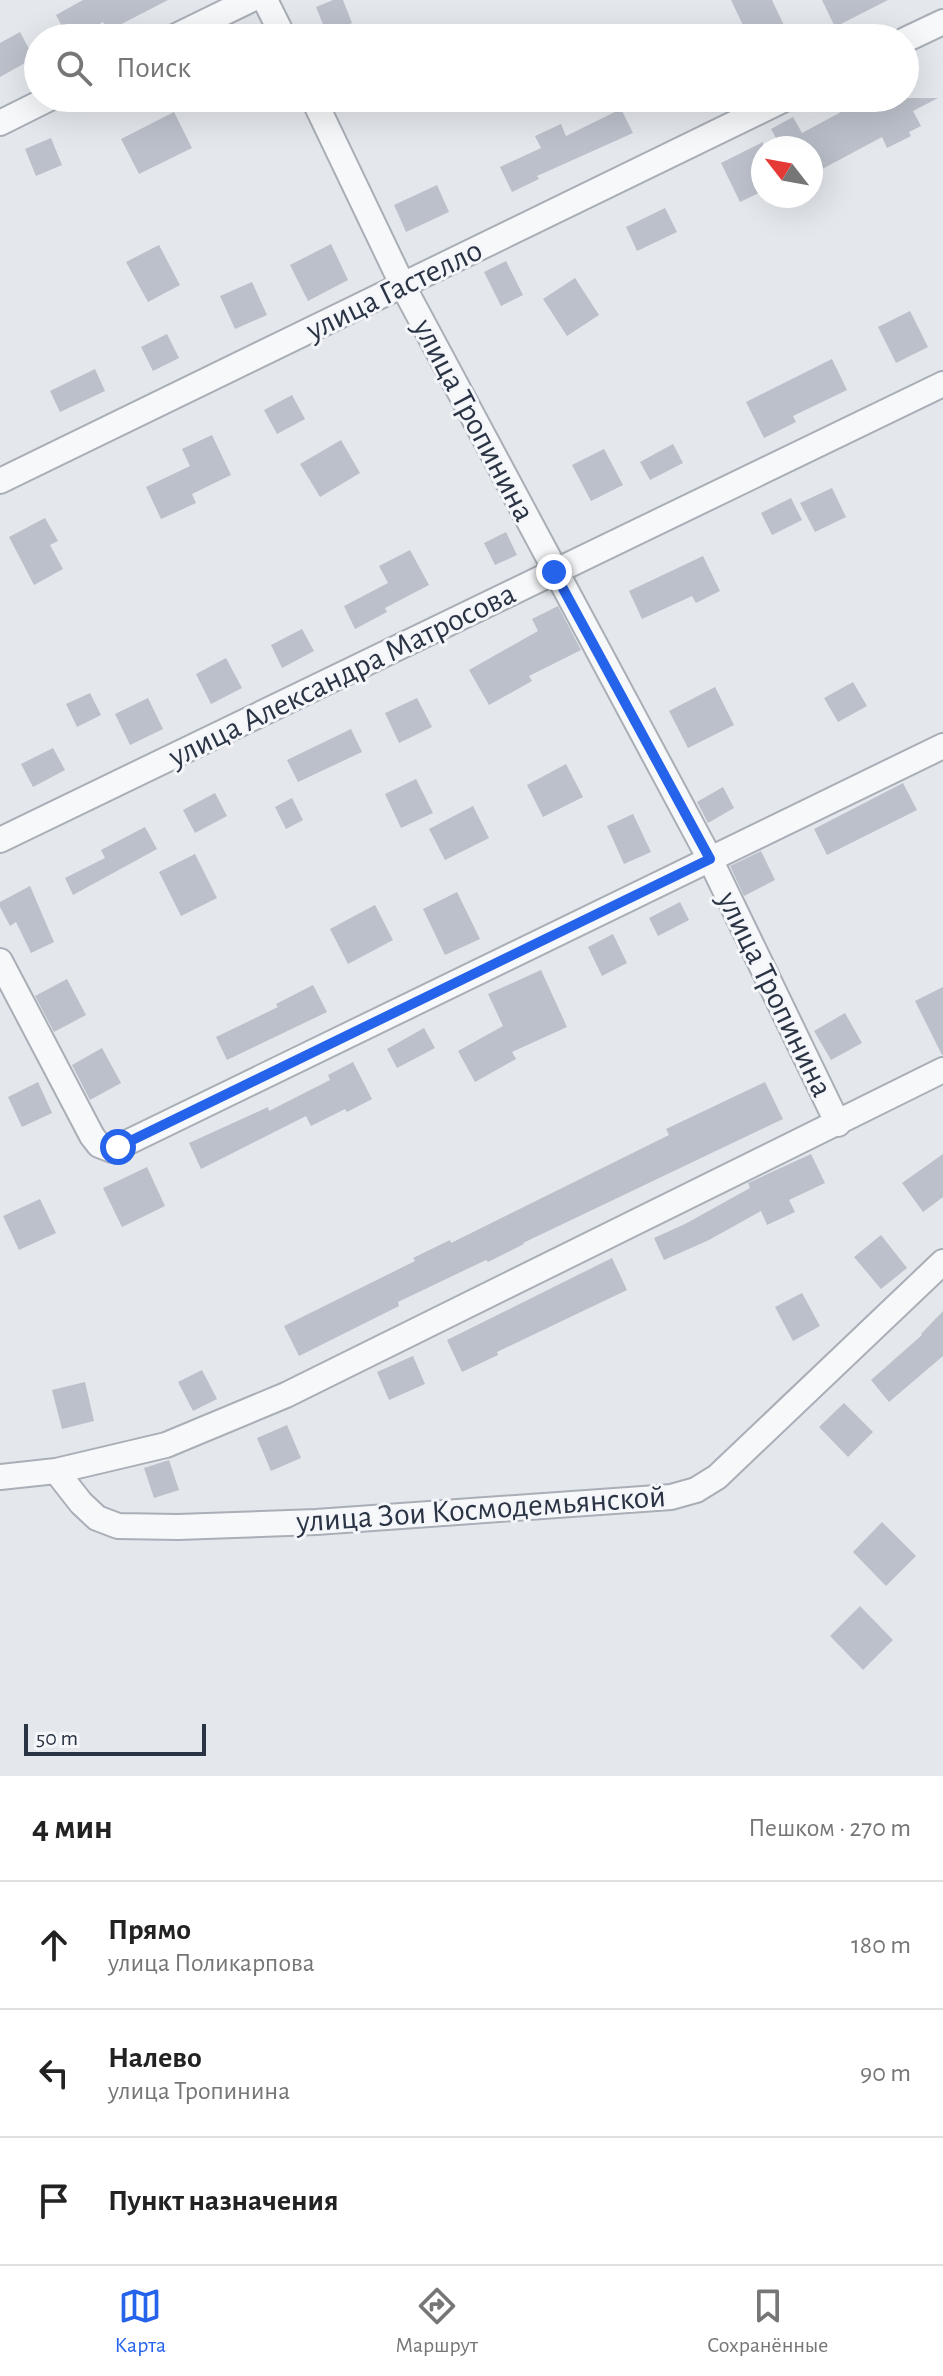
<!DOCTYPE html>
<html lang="ru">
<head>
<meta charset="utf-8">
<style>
  :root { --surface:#fff; --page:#f2f2f2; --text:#222; --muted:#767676; --line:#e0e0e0; --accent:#2563eb }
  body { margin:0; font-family:"Alegreya Sans",sans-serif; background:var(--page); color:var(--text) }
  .compass { position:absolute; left:751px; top:136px; width:72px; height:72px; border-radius:50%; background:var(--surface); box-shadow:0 8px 32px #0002; rotate:301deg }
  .scale { position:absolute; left:24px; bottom:20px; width:182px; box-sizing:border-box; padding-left:8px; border:4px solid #2b3445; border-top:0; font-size:22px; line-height:28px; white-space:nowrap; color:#2b3445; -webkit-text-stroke:6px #f4f6f9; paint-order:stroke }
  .stop { position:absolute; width:24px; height:24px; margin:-18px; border:6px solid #2563eb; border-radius:50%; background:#fff }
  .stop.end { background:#2563eb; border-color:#fff; box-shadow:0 2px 8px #0008 }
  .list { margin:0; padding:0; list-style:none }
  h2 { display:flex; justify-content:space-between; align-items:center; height:104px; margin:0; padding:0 32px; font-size:34px }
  h2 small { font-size:26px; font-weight:400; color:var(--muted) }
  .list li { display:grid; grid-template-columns:52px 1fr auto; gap:24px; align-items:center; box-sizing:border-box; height:128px; padding:0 32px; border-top:2px solid var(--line) }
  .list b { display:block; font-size:30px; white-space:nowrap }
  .list p { margin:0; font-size:26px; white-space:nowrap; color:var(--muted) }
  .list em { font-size:26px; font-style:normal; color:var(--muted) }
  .icon { flex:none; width:44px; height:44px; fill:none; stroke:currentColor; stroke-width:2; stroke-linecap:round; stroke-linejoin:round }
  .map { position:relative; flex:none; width:943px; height:1776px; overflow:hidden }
  .search { position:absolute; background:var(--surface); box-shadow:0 8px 32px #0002; left:24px; right:24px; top:24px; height:88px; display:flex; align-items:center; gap:20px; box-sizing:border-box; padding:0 28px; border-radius:44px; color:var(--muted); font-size:30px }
  .sheet { height:488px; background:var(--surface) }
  nav { display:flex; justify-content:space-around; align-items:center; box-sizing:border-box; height:112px; border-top:2px solid var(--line); background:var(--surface); font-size:22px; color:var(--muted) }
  nav a { display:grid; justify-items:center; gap:4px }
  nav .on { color:var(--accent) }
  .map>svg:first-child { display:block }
  .building { fill:#bbc0ca }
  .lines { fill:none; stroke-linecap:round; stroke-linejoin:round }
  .street-casing { stroke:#a9aeb7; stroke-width:28 }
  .street { stroke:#f7f8fa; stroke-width:24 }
  .route { stroke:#2563eb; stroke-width:10 }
  .labels { text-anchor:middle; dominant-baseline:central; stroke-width:6; stroke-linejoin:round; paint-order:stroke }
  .street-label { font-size:32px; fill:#2b3445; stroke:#f4f6f9 }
</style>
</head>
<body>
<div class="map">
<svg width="943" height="1776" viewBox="0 0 943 1776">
  <rect width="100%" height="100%" fill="#e4e7ec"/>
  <path class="building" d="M83,0H168L108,31L103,22L75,38H68L56,15Z
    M333,0H343L352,23L327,34L316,7Z
    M731,0H772L790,38H749Z
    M822,0H888L835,27Z
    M20,32L34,58L0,77V43Z
    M867,98H938L913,111L921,126L909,132L911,136L887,148L882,137L811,175V148H775L780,145L771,129L793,117L802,133Z
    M621,109L633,133L537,176L539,179L512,192L500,167L541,148L535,136L561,124L566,136Z
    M174,112L192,148L139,174L121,139Z
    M51,138L62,165L36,176L25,149Z
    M763,142V191L740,202L721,163Z
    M437,185L449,212L406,232L394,205Z
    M665,208L677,232L637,251L626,227Z
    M331,244L348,280L308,301L290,265Z
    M159,245L180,285L148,302L126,262Z
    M506,261L523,295L501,306L484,272Z
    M575,278L599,315L567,336L543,299Z
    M252,282L267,315L235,329L220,296Z
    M910,311L928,347L896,363L878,327Z
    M167,334L179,358L153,371L141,347Z
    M832,359L847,390L793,416L796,422L764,438L746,402Z
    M95,369L105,391L60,412L50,391Z
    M292,395L305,419L277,434L264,410Z
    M212,435L231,475L192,494L196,503L161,519L146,487L190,466L182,449Z
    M341,440L360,473L320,497L300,464Z
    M673,444L683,463L650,480L640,462Z
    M604,449L623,485L591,501L572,465Z
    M832,488L846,517L815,532L800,503Z
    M791,498L802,520L772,535L761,513Z
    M45,518L58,541L50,545L63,569L34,585L9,537Z
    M506,532L517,555L495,565L484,543Z
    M410,550L429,585L385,608L387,612L355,629L344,606L388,583L379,566Z
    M703,556L720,591L696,603L692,596L642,619L629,591Z
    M558,606L581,650L529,676L532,681L489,705L469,670L538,631L532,619Z
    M302,629L314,651L282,668L271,645Z
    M226,658L242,688L211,704L196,674Z
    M853,682L867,706L838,722L824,698Z
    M715,687L734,725L688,748L669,711Z
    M90,693L101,715L77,727L66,704Z
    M148,698L163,729L130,745L115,714Z
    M417,698L432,727L399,743L385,713Z
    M351,729L362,752L298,782L287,760Z
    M53,748L65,770L33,787L21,764Z
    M566,764L583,797L543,817L527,785Z
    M416,779L433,813L401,828L385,794Z
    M903,783L917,810L827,855L814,829Z
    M723,787L734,808L708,823L697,802Z
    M215,793L227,816L195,833L183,810Z
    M292,798L303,820L286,829L275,807Z
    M473,806L489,838L445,860L429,829Z
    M633,814L651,852L624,864L607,826Z
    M145,827L157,849L73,895L65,878L105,858L101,850Z
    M761,851L775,880L744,896L730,866Z
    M195,854L217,898L181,916L159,872Z
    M30,886L54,942L31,953L16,922L10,926L0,907V902Z
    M457,892L480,939L445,955L423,909Z
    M680,902L689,920L658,936L649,918Z
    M375,905L393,940L348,964L330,929Z
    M613,934L627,963L602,976L588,947Z
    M541,970L567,1027L512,1052L516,1059L475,1082L458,1051L503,1026L488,994Z
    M67,979L86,1015L54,1032L35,996Z
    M313,985L327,1012L227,1060L216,1037L278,1007L276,1004Z
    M943,987V1055H942L915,1001Z
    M845,1013L862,1043L831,1060L814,1031Z
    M424,1028L435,1048L397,1068L387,1049Z
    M102,1048L121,1083L90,1100L72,1065Z
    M353,1062L372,1099L347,1112L345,1109L311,1126L306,1116L201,1169L189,1143L268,1107L269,1111L330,1080L328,1075Z
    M38,1082L52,1113L22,1127L8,1097Z
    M765,1082L783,1119L523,1243L524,1244L488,1262L486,1260L398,1302L399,1306L299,1356L284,1326L415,1261L413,1258L450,1240L451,1243L669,1135L666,1129Z
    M811,1154L825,1183L789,1200L795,1212L767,1225L761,1211L709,1240L664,1260L654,1238L685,1224L750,1188L748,1183Z
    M943,1154V1197L923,1212L902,1183Z
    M147,1167L165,1206L122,1227L103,1188Z
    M40,1199L56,1233L19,1250L3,1216Z
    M881,1235L907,1268L881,1289L854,1257Z
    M612,1258L627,1290L497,1352L498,1355L462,1372L447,1340Z
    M802,1293L820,1326L793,1341L775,1307Z
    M943,1311V1356L889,1402L871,1380L922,1335L921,1334Z
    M413,1356L425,1384L389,1400L377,1372Z
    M202,1370L217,1399L193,1411L178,1382Z
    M85,1382L94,1421L62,1429L52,1390Z
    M844,1403L873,1432L848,1457L819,1427Z
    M287,1425L301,1458L271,1471L257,1438Z
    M169,1460L179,1490L154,1498L144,1468Z
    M882,1522L916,1556L886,1586L853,1552Z
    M860,1606L893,1640L863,1670L830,1636Z"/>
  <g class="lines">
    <defs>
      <path id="street" d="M265,0L284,38
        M172,38L250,0
        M905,40L943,22
        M313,98L403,286L710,859L838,1124
        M0,123L50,98
        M0,481L787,98
        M0,840L943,384
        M0,961L92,1136L99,1145L112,1150L943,746
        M56,1471L166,1445L286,1395L943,1070
        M0,1477L56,1471L81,1503L97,1518L118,1526L178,1527L316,1522L671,1497L696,1490L717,1477L943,1262"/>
    </defs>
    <use href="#street" class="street-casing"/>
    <use href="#street" class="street"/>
  </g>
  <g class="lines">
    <path class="route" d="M118,1147L710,859L554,572"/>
  </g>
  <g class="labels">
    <g class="street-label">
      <text transform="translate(394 290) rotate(-26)">улица Гастелло</text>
      <text transform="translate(474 420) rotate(62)">улица Тропинина</text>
      <text transform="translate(342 675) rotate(-26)">улица Александра Матросова</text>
      <text transform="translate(775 994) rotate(64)">улица Тропинина</text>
      <text transform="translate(481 1509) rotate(-4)">улица Зои Космодемьянской</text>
    </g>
  </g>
</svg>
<svg class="compass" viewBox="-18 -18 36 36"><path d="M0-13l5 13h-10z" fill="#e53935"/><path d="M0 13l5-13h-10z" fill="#767676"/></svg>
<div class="scale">50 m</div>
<div class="stop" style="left:118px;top:1147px"></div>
<div class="stop end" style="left:554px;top:572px"></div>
<div class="search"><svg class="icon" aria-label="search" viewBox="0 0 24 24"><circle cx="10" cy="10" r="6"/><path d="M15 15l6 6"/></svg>Поиск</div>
</div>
<section class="sheet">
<h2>4 мин<small>Пешком · 270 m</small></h2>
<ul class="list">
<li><svg class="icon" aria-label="ahead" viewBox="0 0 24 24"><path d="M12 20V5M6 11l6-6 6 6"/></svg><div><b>Прямо</b><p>улица Поликарпова</p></div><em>180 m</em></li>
<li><svg class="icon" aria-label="left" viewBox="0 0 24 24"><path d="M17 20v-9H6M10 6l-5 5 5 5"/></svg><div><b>Налево</b><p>улица Тропинина</p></div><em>90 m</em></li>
<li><svg class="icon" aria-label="arrive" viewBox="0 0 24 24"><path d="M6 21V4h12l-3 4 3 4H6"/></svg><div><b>Пункт назначения</b></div></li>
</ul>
</section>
<nav>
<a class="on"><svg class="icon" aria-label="map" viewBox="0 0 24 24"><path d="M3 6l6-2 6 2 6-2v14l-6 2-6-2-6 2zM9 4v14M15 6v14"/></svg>Карта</a>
<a><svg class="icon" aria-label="directions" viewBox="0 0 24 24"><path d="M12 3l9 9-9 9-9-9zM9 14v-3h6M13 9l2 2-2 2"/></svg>Маршрут</a>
<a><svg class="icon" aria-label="saved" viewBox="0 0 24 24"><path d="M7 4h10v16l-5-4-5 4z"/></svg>Сохранённые</a>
</nav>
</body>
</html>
